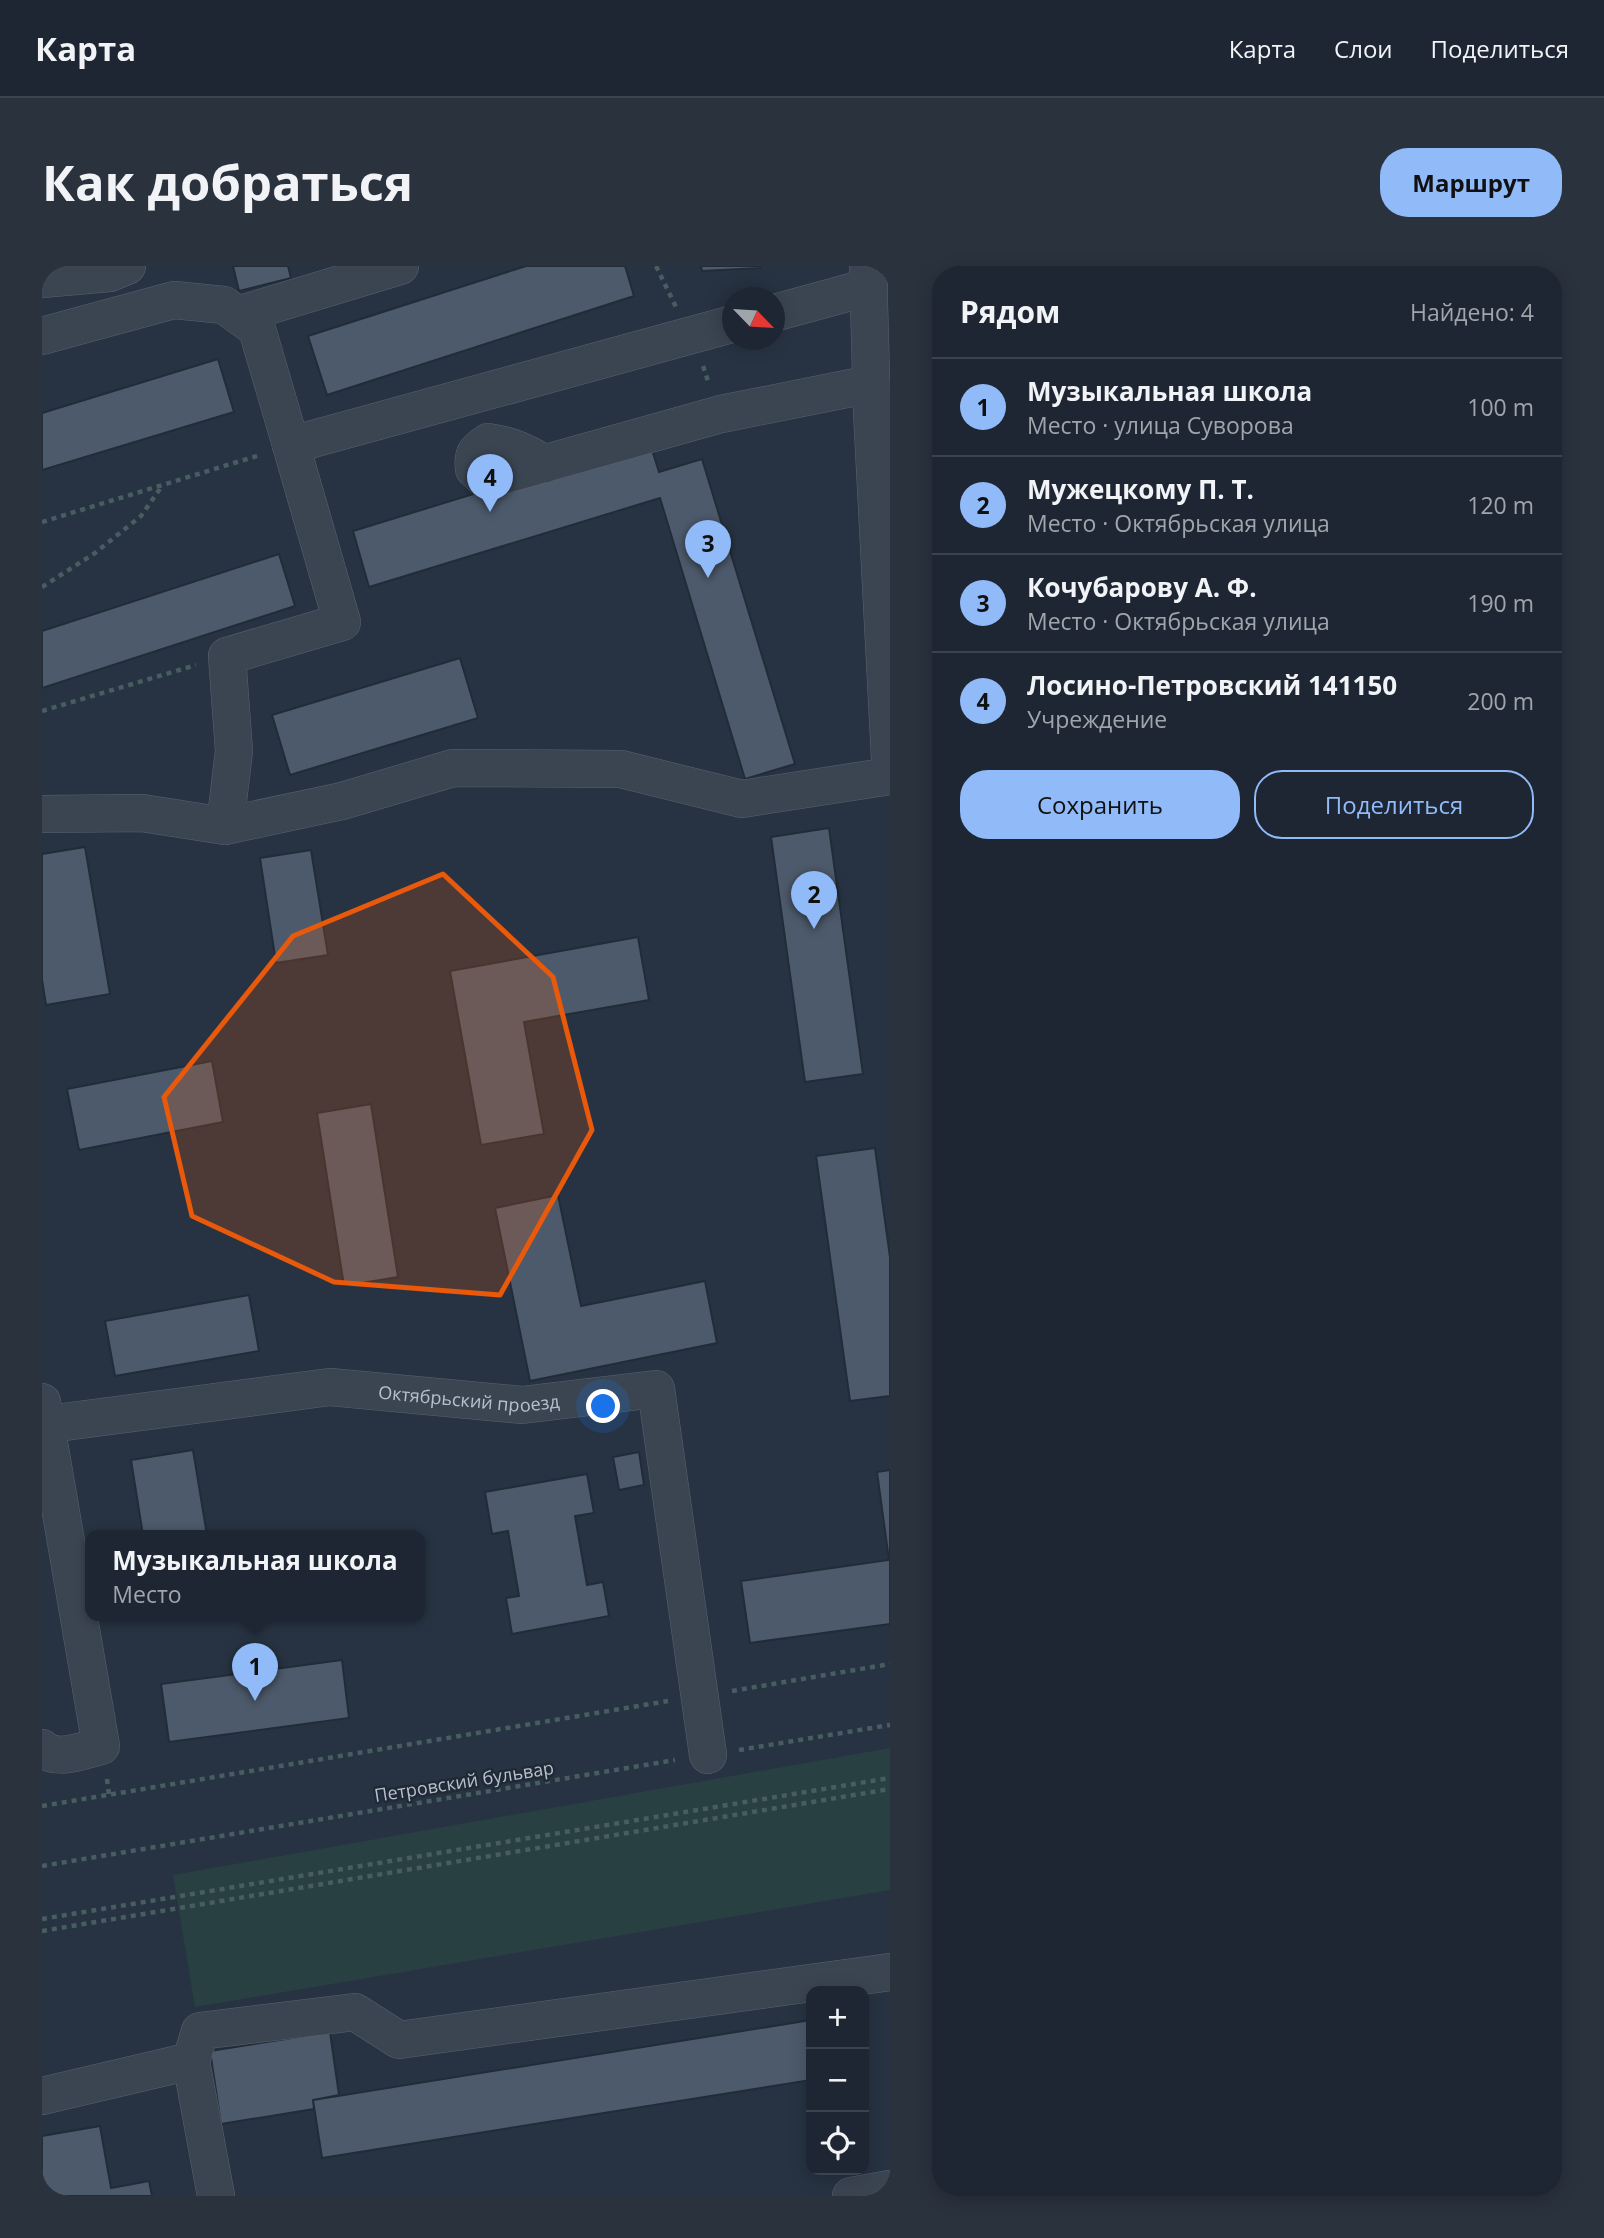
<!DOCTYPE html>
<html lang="ru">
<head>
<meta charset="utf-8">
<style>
  :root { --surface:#1d2632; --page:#2a323e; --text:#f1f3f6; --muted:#a0a5ac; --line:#3b434d; --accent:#91baf8 }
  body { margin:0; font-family:"Open Sans",sans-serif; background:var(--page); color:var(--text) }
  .controls { position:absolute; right:21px; bottom:21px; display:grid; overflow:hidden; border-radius:14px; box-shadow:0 4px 18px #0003 }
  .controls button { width:63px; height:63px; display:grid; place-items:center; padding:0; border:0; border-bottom:2px solid var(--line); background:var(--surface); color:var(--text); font:35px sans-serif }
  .compass { position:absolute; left:680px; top:21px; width:63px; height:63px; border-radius:50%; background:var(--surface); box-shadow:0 4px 18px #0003; rotate:115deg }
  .you { position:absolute; left:562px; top:1141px; width:24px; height:24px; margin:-18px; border:5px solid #fff; border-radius:50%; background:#1a73e8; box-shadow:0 0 0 10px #1a73e833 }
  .badge { display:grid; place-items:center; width:46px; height:46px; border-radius:50%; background:var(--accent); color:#111; font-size:23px; font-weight:700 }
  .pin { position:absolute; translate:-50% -58px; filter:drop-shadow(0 2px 4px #0008) }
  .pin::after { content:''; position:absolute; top:37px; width:24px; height:21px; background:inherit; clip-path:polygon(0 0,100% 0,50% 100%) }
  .popup { position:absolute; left:43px; top:1264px; width:340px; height:91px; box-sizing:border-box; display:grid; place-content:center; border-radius:14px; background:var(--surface); filter:drop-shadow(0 2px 5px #0005); font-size:23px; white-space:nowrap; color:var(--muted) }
  .popup b { font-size:26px; color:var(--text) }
  .popup::after { content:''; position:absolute; left:50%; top:100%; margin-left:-14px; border:14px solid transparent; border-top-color:var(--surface) }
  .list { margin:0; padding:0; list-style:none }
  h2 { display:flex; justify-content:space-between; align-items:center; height:91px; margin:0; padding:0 28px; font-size:30px }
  h2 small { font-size:23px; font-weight:400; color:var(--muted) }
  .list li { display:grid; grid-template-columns:46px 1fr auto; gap:21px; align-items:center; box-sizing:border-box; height:98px; padding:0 28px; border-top:2px solid var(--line) }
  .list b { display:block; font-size:26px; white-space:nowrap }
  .list p { margin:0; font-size:23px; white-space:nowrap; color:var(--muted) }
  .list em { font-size:23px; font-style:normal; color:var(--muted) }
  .actions { display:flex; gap:14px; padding:21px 28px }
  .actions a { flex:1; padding:16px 0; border:2px solid var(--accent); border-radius:28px; text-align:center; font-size:24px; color:var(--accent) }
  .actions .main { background:var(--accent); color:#111 }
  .icon { flex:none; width:38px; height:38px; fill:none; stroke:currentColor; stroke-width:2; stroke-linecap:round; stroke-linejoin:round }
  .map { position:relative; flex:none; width:848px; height:1930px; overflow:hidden; border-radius:28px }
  header { display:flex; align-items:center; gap:42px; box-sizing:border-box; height:98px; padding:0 35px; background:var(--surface); border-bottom:2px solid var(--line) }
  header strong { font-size:33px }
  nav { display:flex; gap:38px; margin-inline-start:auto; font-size:24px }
  .intro { display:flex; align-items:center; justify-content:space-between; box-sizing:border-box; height:168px; padding:0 42px }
  h1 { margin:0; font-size:49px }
  .button { padding:18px 32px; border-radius:28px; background:var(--accent); color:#111; font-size:24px; font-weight:700 }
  main { display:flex; gap:42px; padding:0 42px }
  aside { flex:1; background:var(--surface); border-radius:28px; box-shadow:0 4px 18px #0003 }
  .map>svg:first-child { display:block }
  .green { fill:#294043 }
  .building { fill:#4d5a6b; stroke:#222c39; stroke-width:2 }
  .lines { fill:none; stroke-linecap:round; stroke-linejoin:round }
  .minor-casing { stroke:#59636f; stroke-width:38 }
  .path { stroke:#475d60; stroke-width:4.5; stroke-dasharray:5 5; stroke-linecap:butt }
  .minor { stroke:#3b4552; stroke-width:37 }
  .marked { fill:#e8590c; fill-opacity:0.2; stroke:#e8590c; stroke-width:5; stroke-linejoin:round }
  .labels { text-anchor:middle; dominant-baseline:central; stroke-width:5; stroke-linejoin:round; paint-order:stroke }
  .street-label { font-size:18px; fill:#b8c0cc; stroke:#202a37 }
</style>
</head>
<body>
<header>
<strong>Карта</strong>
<nav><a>Карта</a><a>Слои</a><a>Поделиться</a></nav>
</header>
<div class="intro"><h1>Как добраться</h1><a class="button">Маршрут</a></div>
<main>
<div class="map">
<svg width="848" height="1930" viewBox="0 0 848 1930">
  <rect width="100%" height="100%" fill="#273342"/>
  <path class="green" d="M848,1482V1624L153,1741L131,1609Z"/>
  <path class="building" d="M191,0H246L249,12L197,25Z
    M484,0H583L592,30L285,129L266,70Z
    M659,0H718V2L660,5Z
    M176,93L192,146L0,204V147Z
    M607,174L617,206L660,193L753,498L703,513L618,232L327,321L311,265Z
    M237,288L253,340L0,422V365Z
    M418,392L436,452L248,509L230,449Z
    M787,562L821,808L763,816L729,571Z
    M43,581L68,728L4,739L0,714V588Z
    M269,584L286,689L234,697L218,592Z
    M596,671L607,734L482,756L502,868L439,879L408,705Z
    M170,795L181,856L37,884L25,823Z
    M329,838L356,1011L302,1020L275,847Z
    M833,882L848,991V1130L808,1135L774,890Z
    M516,929L539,1040L663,1015L675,1077L488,1115L453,942Z
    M207,1029L217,1085L73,1110L63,1055Z
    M151,1184L165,1269H101L89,1194Z
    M597,1186L602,1219L577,1224L571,1191Z
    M848,1204V1358L708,1377L699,1315L847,1294L835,1206Z
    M545,1208L552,1247L533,1250L545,1319L561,1316L567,1350L470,1368L464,1332L477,1330L466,1265L450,1268L443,1226Z
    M300,1394L307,1452L127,1476L119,1418Z
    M769,1754V1814L280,1892L271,1834Z
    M288,1766L297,1829L271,1834L272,1843L179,1858L168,1785Z
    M58,1860L69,1922L107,1915L110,1930H0V1870Z"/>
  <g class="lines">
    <defs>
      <g id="minor">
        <path d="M826,0L830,146L848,493"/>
        <path d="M0,13L68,7L85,0"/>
        <path d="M732,47L827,21"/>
        <path d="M196,49L358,0"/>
        <path d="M0,70L132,34L182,39L215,63L249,179L690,58"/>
        <path d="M503,198C484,186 468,179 446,176C434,184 430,188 432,203L444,214L679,148L829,118"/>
        <path d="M0,548L100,547L183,560L300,535L411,502L579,503L700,533L848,510"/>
        <path d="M183,560L192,485L185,390L300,356L249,179"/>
        <path d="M0,1136L59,1480C42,1484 14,1496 0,1482"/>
        <path id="s1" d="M0,1159L288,1121L480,1139L614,1123L666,1489"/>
        <path d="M0,1830L149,1795"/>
        <path d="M174,1930L149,1795L158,1765L313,1746L357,1774L848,1706"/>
        <path d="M809,1930L848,1923"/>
      </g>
    </defs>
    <use href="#minor" class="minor-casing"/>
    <path class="path" d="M614,0L634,41
      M661,100L667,118
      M0,256L218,189
      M0,321L53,287L99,250L120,220
      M0,445L154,399
      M690,1425L848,1398
      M697,1484L848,1459
      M65,1513L67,1529
      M0,1540L626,1435
      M0,1600L633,1494
      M0,1653L848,1512
      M0,1665L848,1523"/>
    <use href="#minor" class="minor"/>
  </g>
  <path class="marked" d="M401,608L511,711L550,864L458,1029L292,1016L150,950L122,831L251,670Z"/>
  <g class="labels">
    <g class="street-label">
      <text stroke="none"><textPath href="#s1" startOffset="430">Октябрьский проезд</textPath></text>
      <text transform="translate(422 1515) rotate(-9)">Петровский бульвар</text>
    </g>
  </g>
</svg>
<div class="controls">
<button>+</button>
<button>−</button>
<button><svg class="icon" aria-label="locate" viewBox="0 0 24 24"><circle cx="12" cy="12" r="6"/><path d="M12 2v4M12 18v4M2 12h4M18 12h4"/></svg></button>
</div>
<svg class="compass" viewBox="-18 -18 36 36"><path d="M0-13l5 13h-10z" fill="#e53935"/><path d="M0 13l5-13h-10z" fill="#a0a5ac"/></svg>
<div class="you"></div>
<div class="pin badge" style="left:213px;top:1435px">1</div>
<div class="popup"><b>Музыкальная школа</b>Место</div>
<div class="pin badge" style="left:772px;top:663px">2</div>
<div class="pin badge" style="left:666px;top:312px">3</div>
<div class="pin badge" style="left:448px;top:246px">4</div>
</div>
<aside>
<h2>Рядом<small>Найдено: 4</small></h2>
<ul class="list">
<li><span class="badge">1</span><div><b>Музыкальная школа</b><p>Место · улица Суворова</p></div><em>100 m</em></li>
<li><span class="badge">2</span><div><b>Мужецкому П. Т.</b><p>Место · Октябрьская улица</p></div><em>120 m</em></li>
<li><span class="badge">3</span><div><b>Кочубарову А. Ф.</b><p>Место · Октябрьская улица</p></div><em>190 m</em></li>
<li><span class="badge">4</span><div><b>Лосино-Петровский 141150</b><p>Учреждение</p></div><em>200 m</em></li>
</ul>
<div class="actions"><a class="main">Сохранить</a><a>Поделиться</a></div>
</aside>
</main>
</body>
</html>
